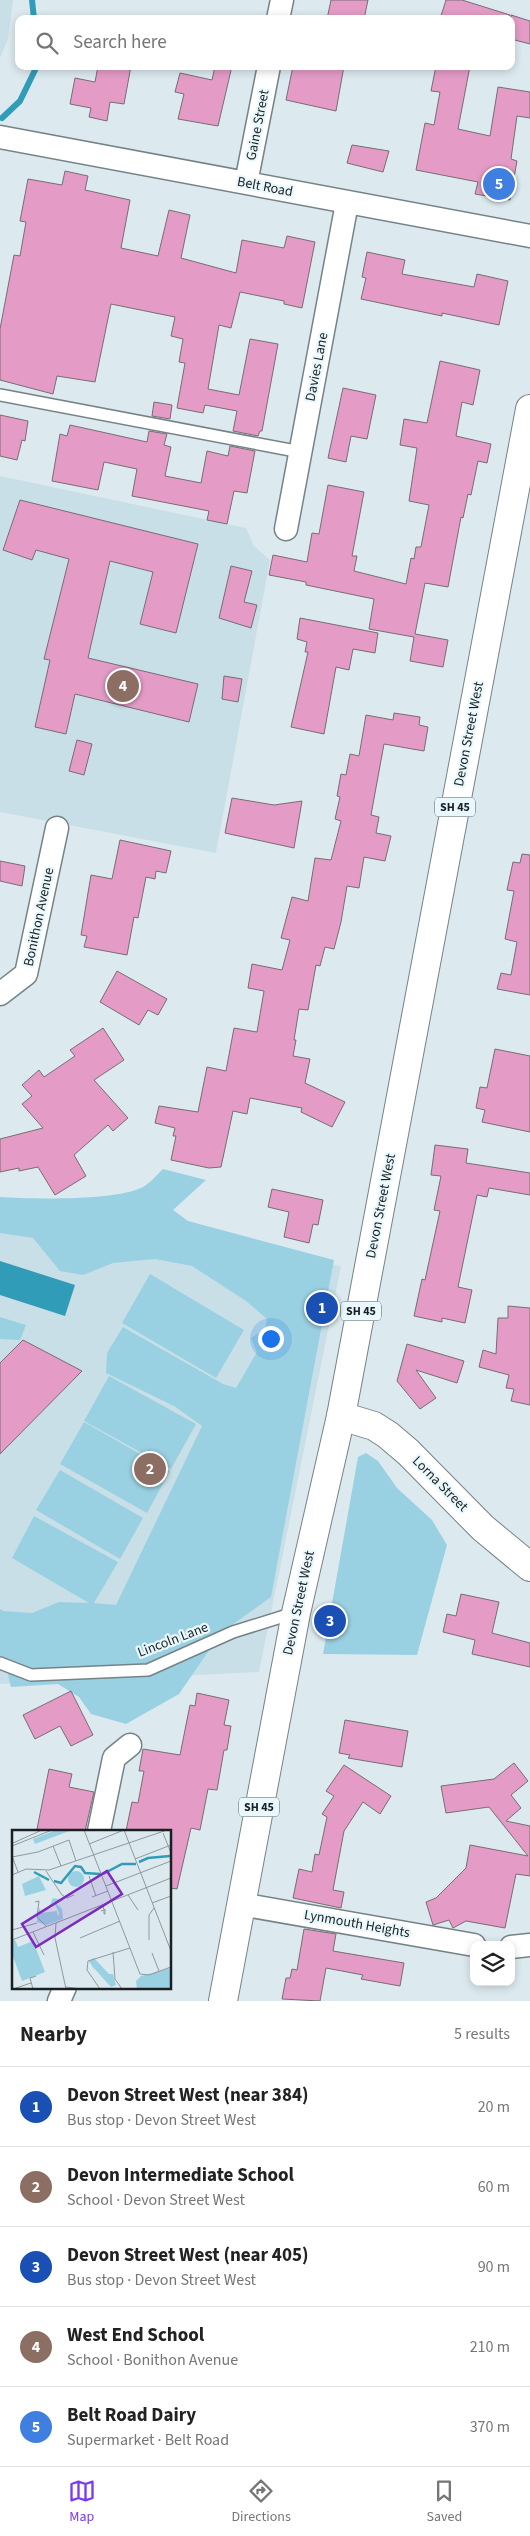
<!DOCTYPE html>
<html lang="en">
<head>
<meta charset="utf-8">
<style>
  :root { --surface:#fff; --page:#f2f2f2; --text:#222; --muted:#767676; --line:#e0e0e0; --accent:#7c3aed }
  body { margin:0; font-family:"Source Sans 3",sans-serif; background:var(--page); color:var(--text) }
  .controls { position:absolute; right:15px; bottom:15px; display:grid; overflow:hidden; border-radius:10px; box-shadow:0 2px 8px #0003 }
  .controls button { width:45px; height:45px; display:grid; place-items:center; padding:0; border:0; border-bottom:1px solid var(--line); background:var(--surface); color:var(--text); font:25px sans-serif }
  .you { position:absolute; left:270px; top:1338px; width:18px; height:18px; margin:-12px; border:4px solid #fff; border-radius:50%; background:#1a73e8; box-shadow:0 0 0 8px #1a73e833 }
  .badge { display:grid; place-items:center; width:32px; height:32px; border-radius:50%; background:var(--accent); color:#fff; font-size:16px; font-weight:700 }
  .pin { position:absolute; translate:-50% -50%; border:2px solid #fff; box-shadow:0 1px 5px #0006 }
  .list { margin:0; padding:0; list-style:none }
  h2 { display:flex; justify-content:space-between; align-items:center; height:65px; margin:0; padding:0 20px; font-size:21px }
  h2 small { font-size:16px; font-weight:400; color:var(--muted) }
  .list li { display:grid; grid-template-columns:32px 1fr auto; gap:15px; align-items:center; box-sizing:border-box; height:80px; padding:0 20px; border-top:1px solid var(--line) }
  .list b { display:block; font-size:19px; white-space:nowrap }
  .list p { margin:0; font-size:16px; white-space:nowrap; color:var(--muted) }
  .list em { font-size:16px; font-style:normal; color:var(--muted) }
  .icon { flex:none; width:28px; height:28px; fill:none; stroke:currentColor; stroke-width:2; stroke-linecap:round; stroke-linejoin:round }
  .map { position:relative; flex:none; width:530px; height:2001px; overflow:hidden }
  .search { position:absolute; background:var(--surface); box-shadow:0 2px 8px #0003; left:15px; right:15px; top:15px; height:55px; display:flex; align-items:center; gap:12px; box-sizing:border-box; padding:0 18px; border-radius:10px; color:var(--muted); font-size:19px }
  .sheet { height:465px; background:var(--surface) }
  nav { display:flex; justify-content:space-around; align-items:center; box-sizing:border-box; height:70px; border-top:1px solid var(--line); background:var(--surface); font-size:14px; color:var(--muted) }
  nav a { display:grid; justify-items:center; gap:2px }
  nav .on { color:var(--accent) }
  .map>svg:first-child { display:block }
  .built { fill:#c8dfe7 }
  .green { fill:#9ad1e2 }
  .water { fill:#319cb8 }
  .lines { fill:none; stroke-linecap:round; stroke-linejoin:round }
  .stream { stroke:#319cb8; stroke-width:6 }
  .building { fill:#e49cc7; stroke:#786c73 }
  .lane-casing { stroke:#758387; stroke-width:14 }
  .street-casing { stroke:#758387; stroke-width:25 }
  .secondary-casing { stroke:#758387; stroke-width:30 }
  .primary-casing { stroke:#758387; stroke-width:30 }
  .lane { stroke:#fff; stroke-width:11 }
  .street { stroke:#fff; stroke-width:22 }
  .secondary { stroke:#fff; stroke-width:28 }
  .primary { stroke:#fff; stroke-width:28 }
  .labels { text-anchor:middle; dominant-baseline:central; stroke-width:4.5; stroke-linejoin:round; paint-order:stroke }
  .shield { fill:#e9f8fc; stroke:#586163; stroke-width:1 }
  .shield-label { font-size:12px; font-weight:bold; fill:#1a2021 }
  .street-label { font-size:14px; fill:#1a2021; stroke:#e9f8fc }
  .inset-river { fill:none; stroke:#319cb8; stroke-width:2.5 }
  .inset-road { fill:none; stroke:#8e999d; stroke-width:1 }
  .view { fill:#7b2cbf; fill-opacity:0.15; stroke:#7b2cbf; stroke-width:2.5 }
  .inset-edge { fill:none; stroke:#1a2021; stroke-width:2.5 }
</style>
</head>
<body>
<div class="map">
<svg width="530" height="2001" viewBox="0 0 530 2001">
  <rect width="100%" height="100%" fill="#dceaef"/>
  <path class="built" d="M0,0H13L8,39L0,58Z
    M0,476L246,528L254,546L270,560L216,853L0,812Z
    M0,1203L341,1266L259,1672L0,1684Z"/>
  <path class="green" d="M163,1169L206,1180L173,1210L188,1221L334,1260L271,1597L221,1633L179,1694L126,1724L91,1714L79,1697L58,1684L11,1687L4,1658L0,1656V1609L3,1611L32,1613L59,1602L89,1603L12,1558L34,1516L118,1562L94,1603L116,1605L202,1426L174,1406L106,1373L107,1353L123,1327L223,1384L236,1388L257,1352L251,1338L265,1329L267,1319L246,1301L192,1266L155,1259L113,1263L83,1275L60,1271L33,1238L0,1233V1197C31,1199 117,1201 143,1187C150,1183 157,1175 163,1169Z
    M150,1274L244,1330L216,1378L122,1323Z
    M0,1317L26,1325L20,1340L0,1339Z
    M109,1376L196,1424L171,1469L84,1421Z
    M84,1422L170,1471L147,1513L60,1464Z
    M366,1453L378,1461L397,1488L432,1520L447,1545L417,1655L323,1654L358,1457Z
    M60,1470L143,1518L120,1559L36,1510Z"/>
  <path class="water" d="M0,1261L75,1285L65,1316L0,1295Z"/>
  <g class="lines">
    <path class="stream" d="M32,0L34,19
      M2,118L20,101L37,66"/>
  </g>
  <path class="building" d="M331,0H368L364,19H327Z
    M446,0H462L510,15L509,19H440Z
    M511,15L530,21V44L511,39Z
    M98,66H131L124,104L110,102L107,121L89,117L91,108L70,104L75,78L95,82Z
    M215,66H232L218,126L178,119L184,94L175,92L180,73L212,80Z
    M293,66H344L336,111L286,100Z
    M436,66H470L458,129L490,136L498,87L530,92V118L517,116L511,159L517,161L510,200L475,194L478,182L416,170L425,123L434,125L440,92L431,91Z
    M352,145L389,151L383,172L347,163Z
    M65,171L88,176L85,190L130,200L121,248L158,256L169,210L190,215L181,258L236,273L242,240L284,248L287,236L315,242L302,308L284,304V301L240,292L231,328L219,325L208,389L239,395L250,339L278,344L262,431H260L258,436L233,431L237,411L205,405L203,413L177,408L185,363L179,362L183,339L171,336L175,317L111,304L95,382L57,376L53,394L0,380V329L14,255L20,256L26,222L20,221L28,179L62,185Z
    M367,252L405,260L402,274L474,287L477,274L508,281L499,325L442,313V316L361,299L366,278L362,277Z
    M440,361L480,370L473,405L462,402L456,436L491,444L487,463L478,461L471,495L468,494L463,518L461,517L448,587L425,583L415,634L448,640L443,667L410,661L414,637L369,629L374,599L306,585V582L269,575L273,555L307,562L312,533L319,534L328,485L364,492L352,556H357L354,571L406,584L411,558L414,559L416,547H421L429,505L409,501L417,448L400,445L404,419L427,423Z
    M343,388L376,395L367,439L351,436L346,462L328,458Z
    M154,402L172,405L170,419L152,416Z
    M0,415L28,421L25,441L22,440L17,460L0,456Z
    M70,425L147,442L149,431L167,434L164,445L171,447L165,476L201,483L207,451L228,456L230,446L255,451L247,493L234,491L227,524L207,520L209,511L132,496L137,469L104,462L98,490L52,481L60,434L67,436Z
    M20,500L198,544L176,633L140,624L153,572L110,561L88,658L198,684L189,722L75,694L66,734L35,727L50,660L44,659L69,559L36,550L32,560L3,550Z
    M231,566L252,571L244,602L257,605L251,628L219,618Z
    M300,618L378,633L375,653L353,649L349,670L336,667L324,734L291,727L308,652H305L307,642L297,639Z
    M224,676L242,679L238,702L222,699Z
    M394,713L420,717L419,725L428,727L424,751L384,744L371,815L379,817L376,833L391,836L385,861L364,857L359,888L347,886L341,922L334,949L325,947L320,966L316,965L308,1010L299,1009L294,1040H296L293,1056L310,1059L305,1083L345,1102L332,1127L301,1112L302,1108L250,1098L247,1114L233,1111L221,1167L209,1168L171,1160L176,1136H173L175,1128L155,1123L159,1106L198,1112L207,1067L226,1071L234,1028L257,1032L264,991L248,988L252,964L282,970L290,940L281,938L292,897L308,901L315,858L331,860L341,821L335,819L340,797L337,796L341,774L346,775L350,754L359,756L366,715L393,720Z
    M77,740L92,744L84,775L69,771Z
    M232,798L274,805L302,801L294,848L225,833Z
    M120,840L171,851L166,873L156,871L155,879L146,877L138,918L134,917L127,955L84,947L87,936L81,935L91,875L112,879Z
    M522,854L530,855V995L497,989L501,973L511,975L517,942L505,939L514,891L507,890L513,862L520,863Z
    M0,861L25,866L22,886L0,881Z
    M117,971L167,999L158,1015L148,1010L139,1025L100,1002Z
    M103,1028L124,1060L94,1080L128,1118L113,1131L108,1125L74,1155L86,1176L55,1195L38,1167L19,1171V1168L0,1172V1139L43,1128L22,1104L32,1096L22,1085L39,1070L44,1077L75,1056L70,1050Z
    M495,1049L530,1056V1132L482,1122L485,1110L476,1108L480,1087L487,1088Z
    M435,1145L468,1149L466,1163L530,1173V1195L489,1188L487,1197L477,1195L458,1287L472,1290L465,1323L442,1318V1322L414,1316L422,1279L425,1280L440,1211L434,1210L441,1176L431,1175Z
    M272,1189L323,1200L318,1225L313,1224L309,1243L284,1237L289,1212L268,1207Z
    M508,1306L530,1308V1405L511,1401L514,1389L506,1388L509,1375L479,1367L483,1350L496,1354L498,1318H508Z
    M23,1340L82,1371L0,1454V1363Z
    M407,1344L464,1361L457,1383L416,1370L436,1398L420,1409L397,1381Z
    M461,1594L499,1602L492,1633L530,1643V1667L472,1654L475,1640L443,1632L447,1614L456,1616Z
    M71,1691L93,1735L71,1746L60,1726L35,1739L23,1715Z
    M197,1693L229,1700L224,1725L231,1726L227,1750H224L217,1790L208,1789L200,1830L191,1828L177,1889L170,1888V1831H126L132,1802L138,1803L144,1771H139L143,1749L180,1755L190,1705L195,1706Z
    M345,1720L408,1731L402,1767L348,1758L350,1755L339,1753Z
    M514,1763L528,1781L511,1795L521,1808L506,1821L530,1826V1876L516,1874L505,1928L466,1921L453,1928L449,1920L433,1925L426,1902L436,1898L466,1868L470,1845L528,1856L489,1807L446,1813L441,1786L494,1779Z
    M344,1765L391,1796L380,1814L363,1802L344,1831L333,1890L344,1892L341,1908L293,1898L299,1869L312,1872L315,1854L319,1855L327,1817L322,1814L334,1796L326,1791Z
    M49,1769L72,1774L69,1787L94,1792L85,1831H49L37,1829Z
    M304,1929L336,1934L333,1951L404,1963L400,1986L361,1979L363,1975L326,1968L320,2001L282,1999L286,1978H290L292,1969L297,1970Z"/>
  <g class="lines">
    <defs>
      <path id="lane" d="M0,395L301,452
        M0,1663L31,1675L148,1670L233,1632L294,1613"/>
      <path id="street" d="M278,19L282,0
        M0,137L530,236
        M246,183L269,66
        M286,529L347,203
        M0,994L26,974L57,828
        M99,1831L114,1758L130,1745
        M240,1904L474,1945
        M511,1947L530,1945
        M59,2001L65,1987"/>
      <path id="secondary" d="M341,1416L374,1426L388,1435L408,1452L483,1528L530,1567"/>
      <path id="primary" d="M223,2001L296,1613L341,1416L530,409"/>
    </defs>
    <use href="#lane" class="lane-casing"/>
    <use href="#street" class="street-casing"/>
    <use href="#secondary" class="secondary-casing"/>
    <use href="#primary" class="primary-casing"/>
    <use href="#lane" class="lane"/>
    <use href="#street" class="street"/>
    <use href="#secondary" class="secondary"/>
    <use href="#primary" class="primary"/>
  </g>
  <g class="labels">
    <g class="shield">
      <rect x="435" y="797.5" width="40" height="19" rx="4"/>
      <rect x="341" y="1301.5" width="40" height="19" rx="4"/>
      <rect x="239" y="1797.5" width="40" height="19" rx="4"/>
    </g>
    <g class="shield-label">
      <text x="455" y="807">SH 45</text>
      <text x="361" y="1311">SH 45</text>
      <text x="259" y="1807">SH 45</text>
    </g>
    <g class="street-label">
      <text transform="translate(258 125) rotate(-79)">Gaine Street</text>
      <text transform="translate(265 187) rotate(11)">Belt Road</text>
      <text transform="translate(317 367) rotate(-79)">Davies Lane</text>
      <text transform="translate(469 734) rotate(-79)">Devon Street West</text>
      <text transform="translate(39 917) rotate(-78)">Bonithon Avenue</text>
      <text transform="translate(381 1206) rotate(-79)">Devon Street West</text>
      <text transform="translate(440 1484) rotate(45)">Lorna Street</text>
      <text transform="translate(299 1603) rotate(-78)">Devon Street West</text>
      <text transform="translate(173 1640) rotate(-21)">Lincoln Lane</text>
      <text transform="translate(357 1924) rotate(10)">Lynmouth Heights</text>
    </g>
  </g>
  <g transform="translate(12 1830)">
    <rect width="159" height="159" fill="#dceaef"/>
    <path d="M44,0H60L23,14L21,9ZM56 49a8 8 0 1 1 16 0a8 8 0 1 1-16 0ZM27,46L34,60L13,66L10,54ZM41,68L47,69L44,73L50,79L51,89L35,95L25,92L26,80L28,78L29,86V83L45,81L46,87L47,83L42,72L40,77L38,75ZM3,110L6,117L21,111L33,142L10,151L0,124V111ZM82,128L97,144H101L104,155L99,157L80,136L77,131ZM159,138V159H125L124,151L129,146Z" fill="#9ad1e2"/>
    <path class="inset-river" d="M127,32L136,28L158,26M22,42L37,50M91,44L110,34H124M42,51L49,53L63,36L69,37L73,43L88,44"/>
    <path class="inset-road" d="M72,0L128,144L137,145L159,137M112,0L159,121M151,3L159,23M1,13L30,0M77,14L112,0M0,16L40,0M41,16L49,36M0,26L6,42M0,27L26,22L57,10L64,31M123,29L159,15M34,41L50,65L55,68L62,65M0,45L14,39L37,40L155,0M77,46L84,66M94,56L159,31M116,65L126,80M80,67L96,61M23,72L27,71L25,87L34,96M140,73L159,66M89,81L92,80L93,79V84H92V80L91,76V75M44,93L43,108L54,159M0,100L25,93M21,102L32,125M68,108L108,91M0,110L159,48M137,110V85L142,78M101,122L103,149L110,159M140,123L147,141M54,157L69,159M4,158L19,153M21,159L18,148L24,146M88,159L75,140L76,131L118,118"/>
    <path class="view" d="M95,41L110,64L24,117L10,94Z"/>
    <rect width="159" height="159" class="inset-edge"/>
  </g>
</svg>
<div class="controls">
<button><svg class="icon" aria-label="layers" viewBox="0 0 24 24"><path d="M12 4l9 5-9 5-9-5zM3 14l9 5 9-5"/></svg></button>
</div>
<div class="you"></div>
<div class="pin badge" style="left:322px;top:1308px;background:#1a4fb4">1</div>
<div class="pin badge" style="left:150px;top:1469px;background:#8d6e63">2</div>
<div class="pin badge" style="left:330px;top:1621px;background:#1a4fb4">3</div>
<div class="pin badge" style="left:123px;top:686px;background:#8d6e63">4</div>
<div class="pin badge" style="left:499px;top:184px;background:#3f7fe0">5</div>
<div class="search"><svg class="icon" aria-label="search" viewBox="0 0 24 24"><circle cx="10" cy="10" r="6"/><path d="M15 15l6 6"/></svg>Search here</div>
</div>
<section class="sheet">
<h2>Nearby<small>5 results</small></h2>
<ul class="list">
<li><span class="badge" style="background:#1a4fb4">1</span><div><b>Devon Street West (near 384)</b><p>Bus stop · Devon Street West</p></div><em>20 m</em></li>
<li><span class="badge" style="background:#8d6e63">2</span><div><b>Devon Intermediate School</b><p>School · Devon Street West</p></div><em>60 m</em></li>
<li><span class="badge" style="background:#1a4fb4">3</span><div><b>Devon Street West (near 405)</b><p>Bus stop · Devon Street West</p></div><em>90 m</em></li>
<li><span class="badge" style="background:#8d6e63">4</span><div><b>West End School</b><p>School · Bonithon Avenue</p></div><em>210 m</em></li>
<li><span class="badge" style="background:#3f7fe0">5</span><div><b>Belt Road Dairy</b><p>Supermarket · Belt Road</p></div><em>370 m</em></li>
</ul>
</section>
<nav>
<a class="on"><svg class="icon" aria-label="map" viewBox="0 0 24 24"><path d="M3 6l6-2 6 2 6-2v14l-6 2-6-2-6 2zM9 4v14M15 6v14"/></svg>Map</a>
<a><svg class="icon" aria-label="directions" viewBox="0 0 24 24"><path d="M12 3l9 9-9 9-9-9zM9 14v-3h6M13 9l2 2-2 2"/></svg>Directions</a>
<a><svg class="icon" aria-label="saved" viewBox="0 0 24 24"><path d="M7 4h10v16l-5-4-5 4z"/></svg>Saved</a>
</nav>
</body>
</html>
